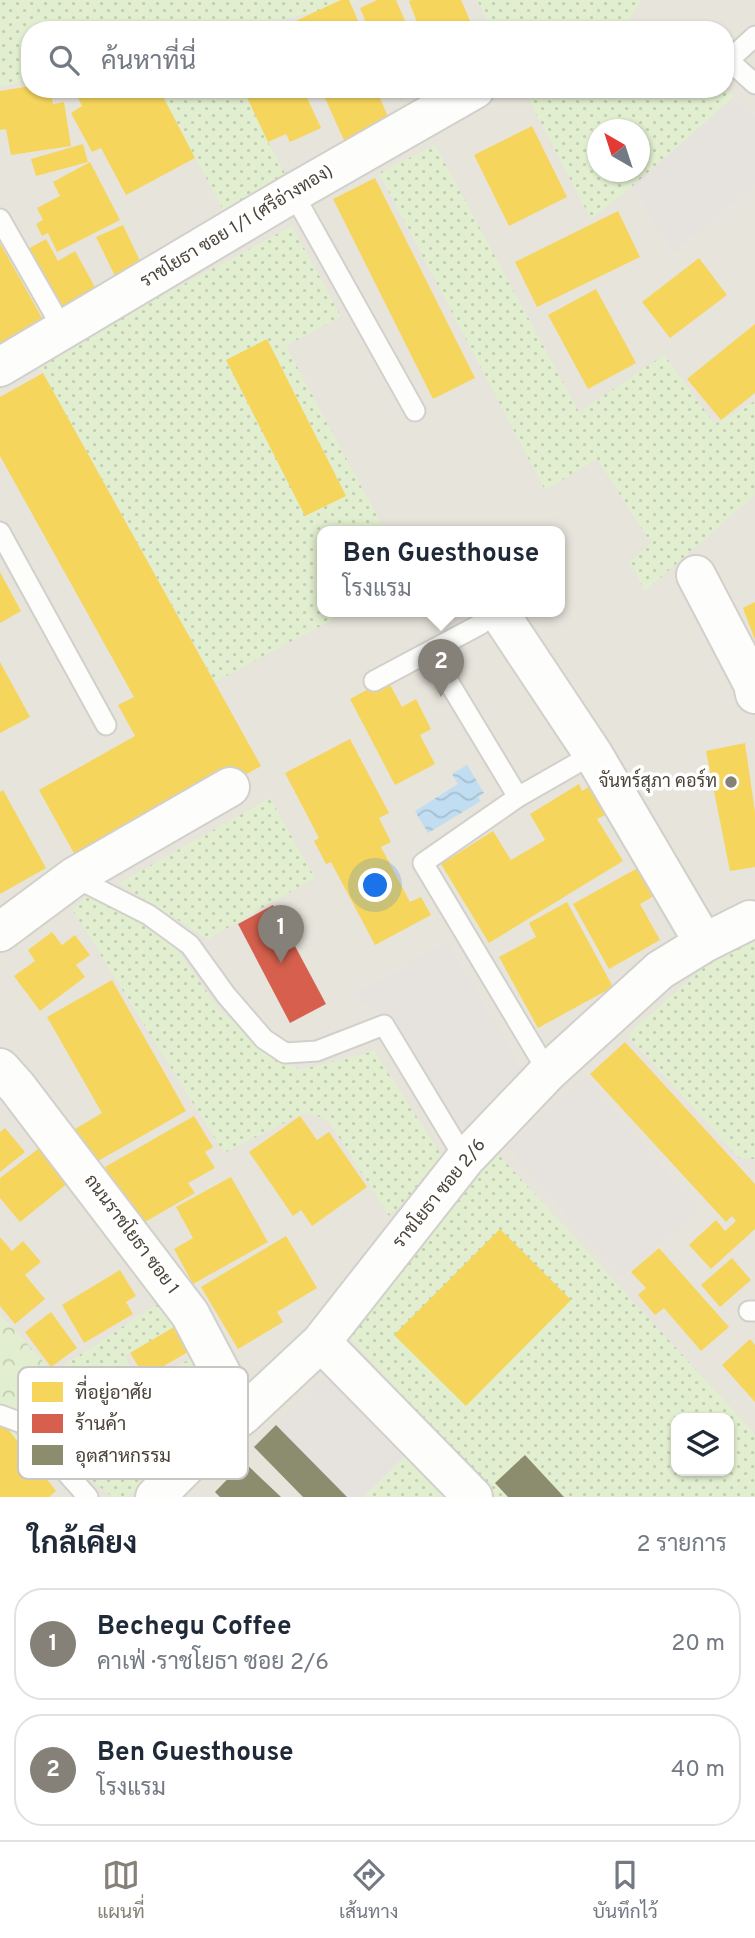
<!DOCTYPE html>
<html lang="th">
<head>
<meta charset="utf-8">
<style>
  :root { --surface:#fff; --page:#f6f6f7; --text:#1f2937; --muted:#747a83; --line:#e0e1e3; --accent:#868178 }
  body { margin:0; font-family:Overpass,Sarabun,sans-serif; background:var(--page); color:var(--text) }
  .controls { position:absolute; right:21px; bottom:21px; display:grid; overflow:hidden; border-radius:14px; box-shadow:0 2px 5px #0004 }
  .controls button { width:63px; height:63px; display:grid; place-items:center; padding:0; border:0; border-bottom:2px solid var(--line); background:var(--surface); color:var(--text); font:35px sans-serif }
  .compass { position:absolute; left:587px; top:119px; width:63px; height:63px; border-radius:50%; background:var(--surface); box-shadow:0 2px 5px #0004; rotate:321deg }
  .you { position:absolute; left:376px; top:886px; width:24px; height:24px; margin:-18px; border:5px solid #fff; border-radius:50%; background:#1a73e8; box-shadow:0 0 0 10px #1a73e833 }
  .badge { display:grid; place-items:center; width:46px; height:46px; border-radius:50%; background:var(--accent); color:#fff; font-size:23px; font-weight:700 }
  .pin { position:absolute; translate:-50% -58px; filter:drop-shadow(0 2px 4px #0008) }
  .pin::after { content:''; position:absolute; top:37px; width:24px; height:21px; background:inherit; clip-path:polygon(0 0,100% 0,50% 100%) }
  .popup { position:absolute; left:317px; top:526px; width:248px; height:91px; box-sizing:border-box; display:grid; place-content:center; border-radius:14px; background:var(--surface); filter:drop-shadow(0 2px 5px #0005); font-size:23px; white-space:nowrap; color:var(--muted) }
  .popup b { font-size:26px; color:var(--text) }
  .popup::after { content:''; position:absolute; left:50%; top:100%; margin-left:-14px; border:14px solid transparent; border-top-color:var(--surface) }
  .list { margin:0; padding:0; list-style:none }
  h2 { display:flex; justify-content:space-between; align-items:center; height:91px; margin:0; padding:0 28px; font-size:30px }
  h2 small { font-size:23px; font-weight:400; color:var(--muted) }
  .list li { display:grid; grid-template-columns:46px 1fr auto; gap:21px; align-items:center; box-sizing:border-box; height:112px; margin:0 14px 14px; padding:0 14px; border:2px solid var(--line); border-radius:28px }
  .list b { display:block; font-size:26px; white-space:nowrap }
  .list p { margin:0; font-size:23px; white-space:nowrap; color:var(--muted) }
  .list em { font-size:23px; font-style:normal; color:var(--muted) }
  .icon { flex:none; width:38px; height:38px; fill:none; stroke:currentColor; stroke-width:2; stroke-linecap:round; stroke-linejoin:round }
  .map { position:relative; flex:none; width:755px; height:1497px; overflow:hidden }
  .search { position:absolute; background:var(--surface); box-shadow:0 2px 5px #0004; left:21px; right:21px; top:21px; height:77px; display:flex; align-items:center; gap:18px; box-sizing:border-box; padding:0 24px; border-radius:28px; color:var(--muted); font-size:26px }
  .sheet { height:343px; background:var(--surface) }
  nav { display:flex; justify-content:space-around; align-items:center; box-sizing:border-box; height:98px; border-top:2px solid var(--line); background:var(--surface); font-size:19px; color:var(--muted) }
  nav a { display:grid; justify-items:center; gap:4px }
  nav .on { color:var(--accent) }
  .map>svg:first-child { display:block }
  .residential { fill:#e7e4dc; fill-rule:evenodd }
  .grass { fill:url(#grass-dots); fill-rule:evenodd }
  .forest { fill:url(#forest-crowns) }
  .parking { fill:#e6e3df }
  .water { fill:url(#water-waves) }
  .homes { fill:#f6d55c }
  .shops { fill:#d6604d }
  .industry { fill:#8c8c6e }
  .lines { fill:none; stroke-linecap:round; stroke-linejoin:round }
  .service-casing { stroke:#d2d0cb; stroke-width:23 }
  .minor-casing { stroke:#d2d0cb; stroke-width:42 }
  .service { stroke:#fdfdfc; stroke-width:19 }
  .minor { stroke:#fdfdfc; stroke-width:38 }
  .poi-dot { fill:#868178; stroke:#fff; stroke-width:2.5 }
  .labels { text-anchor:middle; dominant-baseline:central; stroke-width:7; stroke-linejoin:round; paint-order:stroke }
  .street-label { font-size:18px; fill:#4b4439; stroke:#fff }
  .poi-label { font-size:18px; fill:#4b4439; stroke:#fff; text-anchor:end }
  .key { fill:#fff; stroke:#c9c7c4; stroke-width:2 }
  .key-label { font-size:19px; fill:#4b4439 }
</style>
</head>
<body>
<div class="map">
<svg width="755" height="1497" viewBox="0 0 755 1497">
  <defs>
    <pattern id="grass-dots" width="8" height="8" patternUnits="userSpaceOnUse" patternTransform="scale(1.75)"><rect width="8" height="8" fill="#e1eecf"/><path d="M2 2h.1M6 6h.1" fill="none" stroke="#c3cdb2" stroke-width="1.8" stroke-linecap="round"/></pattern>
    <pattern id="forest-crowns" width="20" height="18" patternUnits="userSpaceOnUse" patternTransform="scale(1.75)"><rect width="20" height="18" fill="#e1eecf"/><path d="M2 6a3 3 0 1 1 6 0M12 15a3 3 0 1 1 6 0" fill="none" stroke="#c3cdb2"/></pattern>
    <pattern id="water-waves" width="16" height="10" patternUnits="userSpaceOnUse" patternTransform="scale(1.75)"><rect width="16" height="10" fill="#c0ddf1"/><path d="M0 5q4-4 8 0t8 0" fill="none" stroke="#a6bfcf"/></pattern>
  </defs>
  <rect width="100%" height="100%" fill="#f4f2ee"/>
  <path class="residential" d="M0,0H755V1497H0ZM30,30H725V89H30ZM598,130H640V172H598ZM322,531H560V611H322ZM676,1418H729V1471H676Z"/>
  <path class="grass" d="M0,0H360L243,30H30V80L0,87Z
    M477,0H641L630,18L645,30H492Z
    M725,88L735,96L634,185L591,219L523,89ZM598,130H640V172H598Z
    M159,89H243L268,142L291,184L228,219Z
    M435,145L579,412L664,355L715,424L755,401V495L645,591L630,562L651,543L597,459L545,490L379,173Z
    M292,226L341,316L286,346L385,531H322V611H349L215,682L43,373L35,364Z
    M270,798L315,878L208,939L119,883Z
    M86,897L119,907L173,944L222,1013L299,1070L374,1051L446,1162L389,1216L328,1120L306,1112L224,1153L72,909Z
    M744,931L755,943V1159L739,1158L627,1035Z
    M497,1153L755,1434V1497H496L349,1337ZM676,1418H729V1471H676Z
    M166,1298L181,1321L174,1327L125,1356L138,1380L91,1416L149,1480L127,1497H113L65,1461L0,1434V1315L78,1400L55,1371Z
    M192,1358L219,1414L175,1452L137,1387Z
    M407,1454L452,1497H363Z"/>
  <path class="forest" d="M0,1314L102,1426L105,1465L76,1456L20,1413L0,1406Z"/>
  <path class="parking" d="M735,96L755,116V185L672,254L634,185Z
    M448,941L524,1072L463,1136L390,1019L351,996Z
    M586,1077L700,1210L620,1278L507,1146Z
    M329,1374L407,1454L363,1497H303L254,1447Z"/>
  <path class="water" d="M467,765L484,793L478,797L481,801L428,833L415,811L458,784L452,774Z"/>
  <path class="homes" d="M341,0H349L362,30H295L291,23Z
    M377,0H396L409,30H369L360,8Z
    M412,0H461L474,30H420L409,1Z
    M30,86V89H50L53,104L64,102L71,146L11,155L6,129L0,130V91Z
    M90,89H130L132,93L140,89H159L195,158L126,195L101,148L92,152L71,113L82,106L77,96Z
    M243,89H303L321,128L290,142L286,134L268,142Z
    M321,89H376L392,126L347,147Z
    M532,126L567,197L509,226L474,155Z
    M83,144L88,162L36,176L31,159Z
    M90,162L120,220L57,252L48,233L42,236L36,224L43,220L37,208L60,196L53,182Z
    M375,178L475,378L433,399L333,199Z
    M618,211L640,257L537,307L515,262Z
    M123,225L142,265L116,278L96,237Z
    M46,239L58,261L75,251L96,289L60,308L28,249Z
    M0,243L46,325L0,351Z
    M699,258L727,295L670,338L642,302Z
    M596,289L636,363L588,389L548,315Z
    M755,324V393L721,420L687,379Z
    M267,339L346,496L305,516L226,360Z
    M43,373L261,766L81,866L39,790L135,736L118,705L134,697L0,456V397Z
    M0,572L21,611L0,623Z
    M755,602V640L743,608Z
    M0,662L30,717L0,733Z
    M387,679L402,707L416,699L431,729L420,735L435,764L395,785L350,699Z
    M350,739L389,813L379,818L391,842L381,847L410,902L421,897L431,915L375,945L331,862L326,864L314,841L319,838L285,773Z
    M745,743L755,812V867L730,871L706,751Z
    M579,784L582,791L590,786L607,814L597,819L623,861L489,943L441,864L493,831L511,860L545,840L530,814Z
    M3,790L46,868L0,894V792Z
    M643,865L659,893L640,904L660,940L609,969L573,904Z
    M567,902L613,987L538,1028L499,957L536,937L529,923Z
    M52,932L62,945L75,935L90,955L76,965L85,977L40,1011L14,976L35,961L28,950Z
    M112,980L186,1111L91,1165L72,1131L102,1113L47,1017Z
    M625,1042L755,1184V1229L711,1269L689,1245L716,1220L725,1231L736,1221L732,1216L726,1222L590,1074Z
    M194,1116L213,1147L205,1152L215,1168L188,1183L195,1193L138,1226L105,1167Z
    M300,1116L317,1140L329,1132L367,1187L312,1226L301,1210L293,1216L249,1152Z
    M5,1128L25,1152L0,1172V1132Z
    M38,1149L68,1183L20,1222L0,1198V1178Z
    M231,1177L268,1242L193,1284L174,1249L193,1238L176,1207Z
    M500,1229L571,1300L466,1406L394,1335Z
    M286,1236L317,1288L277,1312L283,1322L238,1349L201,1287Z
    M0,1237L12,1251L23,1241L41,1262L25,1275L45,1299L15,1324L0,1306Z
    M659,1248L729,1327L701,1351L664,1308L655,1315L638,1295L646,1288L631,1272Z
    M732,1258L751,1280L720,1307L701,1285Z
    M120,1270L136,1296L126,1302L133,1314L84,1343L62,1305Z
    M51,1312L77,1348L51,1367L25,1332Z
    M174,1327L188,1352L145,1377L130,1353Z
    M750,1339L755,1345V1402L722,1365Z
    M136,1392L163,1439L133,1461L97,1421Z
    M4,1424L56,1491L49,1497H0V1427Z"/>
  <path class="shops" d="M273,905L326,1004L290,1023L238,924Z"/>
  <path class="industry" d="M276,1425L347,1497H303L254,1447Z
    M525,1455L564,1497H508L495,1483Z
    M244,1462L281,1497H220L215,1492Z"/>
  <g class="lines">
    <defs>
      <path id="service" d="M725,57L755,84
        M729,60L755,36
        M293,193L415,411
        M0,219L64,331
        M0,532L106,725
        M430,651L518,797
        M374,681L481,624
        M74,877L149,915L190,945L226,995L264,1039L285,1053L317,1051L384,1025L465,1159
        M548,1072L423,863L518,797L593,754
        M749,1311H755
        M0,1415L22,1423L88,1497"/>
      <path id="minor" d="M0,367L293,193L475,89
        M696,575L753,684L755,694
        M500,614L593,754L704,943
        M0,932L74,877L230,787
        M0,1068L17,1087L190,1314L243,1415
        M321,1342L473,1497
        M155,1497L221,1431L243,1415L321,1342L465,1159L548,1072L660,970L704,943L750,920"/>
    </defs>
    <use href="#service" class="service-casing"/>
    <use href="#minor" class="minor-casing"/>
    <use href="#service" class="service"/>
    <use href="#minor" class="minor"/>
  </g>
  <circle class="poi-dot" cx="731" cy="782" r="7"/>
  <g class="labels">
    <g class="street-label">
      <text transform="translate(237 227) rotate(-31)">ราชโยธา ซอย 1/1 (ศรีอ่างทอง)</text>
      <text transform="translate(440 1194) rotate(-51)">ราชโยธา ซอย 2/6</text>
      <text transform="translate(131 1235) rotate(53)">ถนนราชโยธา ซอย 1</text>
    </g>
    <g class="poi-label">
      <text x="717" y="782">จันทร์สุภา คอร์ท</text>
    </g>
  </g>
  <rect x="18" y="1367" width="230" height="112" rx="10" class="key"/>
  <rect x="32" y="1382" width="31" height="20" fill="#f6d55c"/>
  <rect x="32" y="1414" width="31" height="19" fill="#d6604d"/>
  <rect x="32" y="1445" width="31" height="20" fill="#8c8c6e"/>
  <g class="key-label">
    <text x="75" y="1399">ที่อยู่อาศัย</text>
    <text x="75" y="1430">ร้านค้า</text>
    <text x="75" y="1462">อุตสาหกรรม</text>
  </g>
</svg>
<div class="controls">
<button><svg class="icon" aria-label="layers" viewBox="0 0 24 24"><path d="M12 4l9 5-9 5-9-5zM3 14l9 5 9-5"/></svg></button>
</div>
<svg class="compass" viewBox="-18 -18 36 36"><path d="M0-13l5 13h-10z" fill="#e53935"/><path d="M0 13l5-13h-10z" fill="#747a83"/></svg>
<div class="you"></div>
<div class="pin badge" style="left:281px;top:963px">1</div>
<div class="pin badge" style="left:441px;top:697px">2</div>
<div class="popup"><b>Ben Guesthouse</b>โรงแรม</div>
<div class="search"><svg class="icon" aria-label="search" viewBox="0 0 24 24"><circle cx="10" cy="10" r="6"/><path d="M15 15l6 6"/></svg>ค้นหาที่นี่</div>
</div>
<section class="sheet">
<h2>ใกล้เคียง<small>2 รายการ</small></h2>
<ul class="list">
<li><span class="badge">1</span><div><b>Bechegu Coffee</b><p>คาเฟ่ · ราชโยธา ซอย 2/6</p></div><em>20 m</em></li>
<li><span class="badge">2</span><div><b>Ben Guesthouse</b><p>โรงแรม</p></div><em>40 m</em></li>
</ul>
</section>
<nav>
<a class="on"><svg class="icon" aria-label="map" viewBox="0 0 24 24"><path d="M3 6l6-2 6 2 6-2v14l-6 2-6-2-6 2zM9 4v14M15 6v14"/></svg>แผนที่</a>
<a><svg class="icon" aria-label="directions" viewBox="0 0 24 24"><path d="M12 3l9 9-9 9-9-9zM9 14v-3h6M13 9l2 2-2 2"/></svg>เส้นทาง</a>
<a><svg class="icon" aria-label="saved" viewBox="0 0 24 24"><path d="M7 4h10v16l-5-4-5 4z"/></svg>บันทึกไว้</a>
</nav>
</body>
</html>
